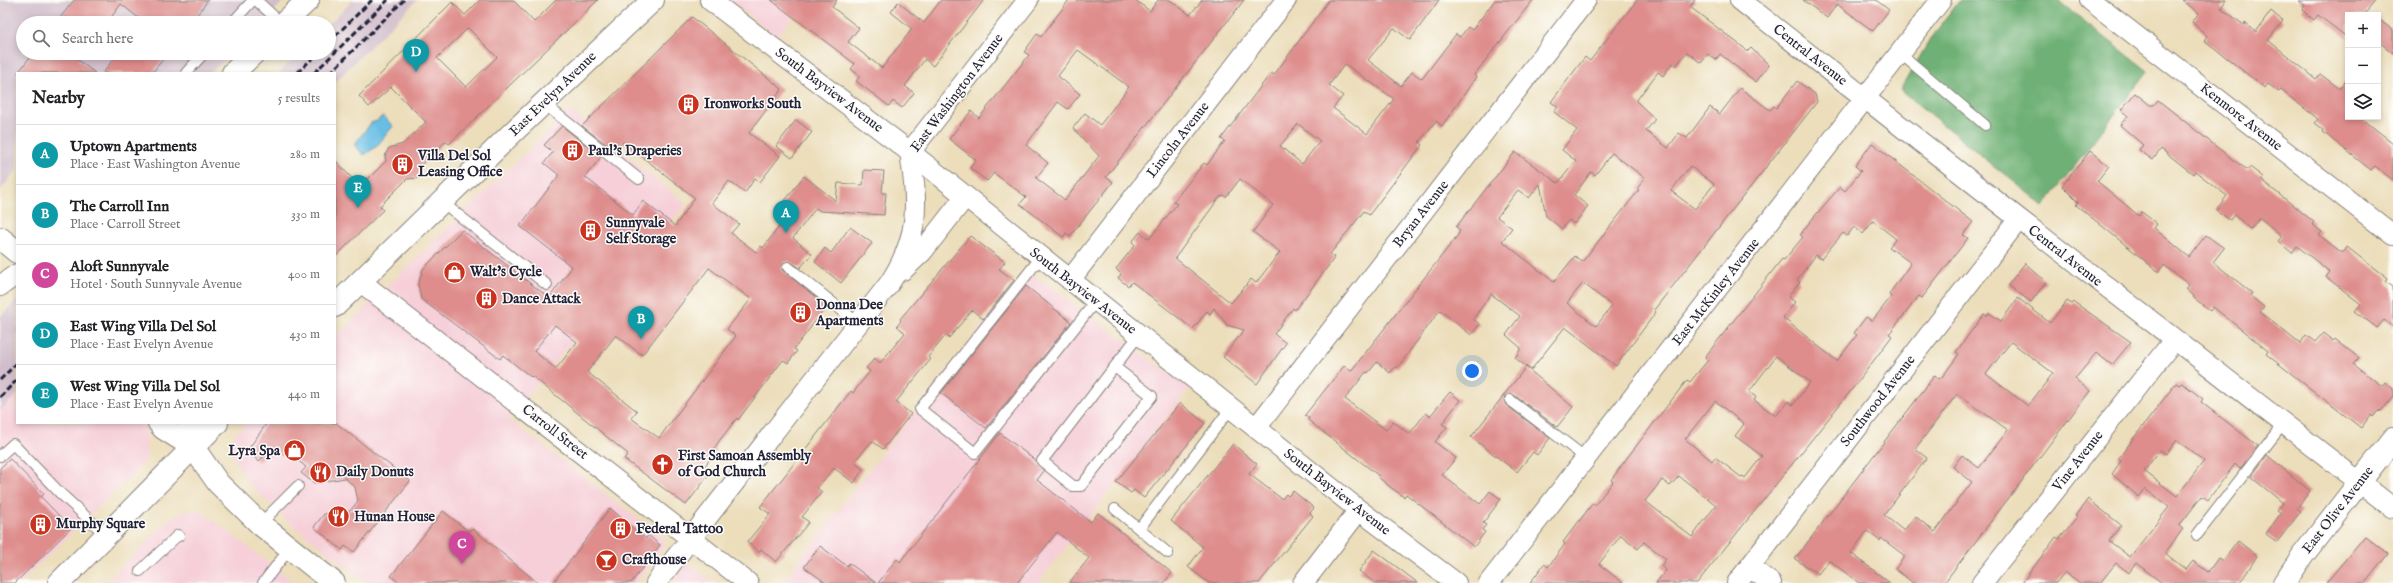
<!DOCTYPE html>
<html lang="en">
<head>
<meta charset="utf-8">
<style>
  :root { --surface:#fff; --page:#f2f2f2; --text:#202124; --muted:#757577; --line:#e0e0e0; --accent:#c8321e }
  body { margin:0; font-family:"IM FELL English",serif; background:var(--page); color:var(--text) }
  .controls { position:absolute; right:12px; top:12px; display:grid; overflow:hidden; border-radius:0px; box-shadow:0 2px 6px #0003 }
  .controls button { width:36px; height:36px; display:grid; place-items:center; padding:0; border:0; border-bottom:1px solid var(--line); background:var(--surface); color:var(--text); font:20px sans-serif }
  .you { position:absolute; left:1472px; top:371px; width:14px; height:14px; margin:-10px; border:3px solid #fff; border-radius:50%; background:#1a73e8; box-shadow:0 0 0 6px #1a73e833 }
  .badge { display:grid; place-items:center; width:26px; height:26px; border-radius:50%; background:var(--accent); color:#fff; font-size:13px; font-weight:700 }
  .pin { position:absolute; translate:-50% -33px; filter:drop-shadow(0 1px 2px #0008) }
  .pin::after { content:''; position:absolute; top:21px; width:14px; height:12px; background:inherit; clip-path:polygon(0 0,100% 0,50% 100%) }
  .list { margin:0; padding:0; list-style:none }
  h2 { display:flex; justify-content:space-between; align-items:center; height:52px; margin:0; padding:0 16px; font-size:17px }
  h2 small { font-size:13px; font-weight:400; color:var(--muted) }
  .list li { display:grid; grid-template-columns:26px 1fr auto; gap:12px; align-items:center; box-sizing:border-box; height:60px; padding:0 16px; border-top:1px solid var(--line) }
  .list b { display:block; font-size:15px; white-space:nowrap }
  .list p { margin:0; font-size:13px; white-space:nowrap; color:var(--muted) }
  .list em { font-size:13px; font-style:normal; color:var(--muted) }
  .icon { flex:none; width:22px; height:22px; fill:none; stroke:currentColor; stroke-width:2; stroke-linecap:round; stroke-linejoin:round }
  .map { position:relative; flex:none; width:2393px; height:583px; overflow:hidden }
  .search { position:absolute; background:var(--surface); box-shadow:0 2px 6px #0003; left:16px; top:16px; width:320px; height:44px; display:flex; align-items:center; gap:10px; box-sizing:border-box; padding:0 14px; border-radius:22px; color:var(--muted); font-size:15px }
  .panel { position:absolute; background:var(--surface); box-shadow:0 2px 6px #0003; left:16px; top:72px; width:320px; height:352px; border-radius:0px }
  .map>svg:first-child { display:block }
  .built { fill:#f6cfd9 }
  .industrial { fill:#d1bdcb }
  .forest { fill:#6eb074; stroke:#486958 }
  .water { fill:#67bee4; stroke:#447090 }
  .building { fill:#de8d8c; fill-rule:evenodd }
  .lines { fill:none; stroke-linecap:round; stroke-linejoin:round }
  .service-casing { stroke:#87807b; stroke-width:12 }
  .minor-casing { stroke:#87807b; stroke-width:22 }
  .tertiary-casing { stroke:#87807b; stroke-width:24 }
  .secondary-casing { stroke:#87807b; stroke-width:24 }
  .service { stroke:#fff; stroke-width:10 }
  .minor { stroke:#fff; stroke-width:20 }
  .tertiary { stroke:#fff; stroke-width:22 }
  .secondary { stroke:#fff; stroke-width:22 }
  .rail { stroke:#22223b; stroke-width:3; stroke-dasharray:6 3; stroke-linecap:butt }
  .labels { text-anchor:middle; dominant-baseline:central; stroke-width:3; stroke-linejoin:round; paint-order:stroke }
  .street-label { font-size:14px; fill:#22223b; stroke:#fdfcf7 }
  .poi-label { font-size:14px; font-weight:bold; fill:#22223b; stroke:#fdfcf7; text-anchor:start }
</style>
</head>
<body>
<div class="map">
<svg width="2393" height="583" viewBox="0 0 2393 583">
  <rect width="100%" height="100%" fill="#fdfcf7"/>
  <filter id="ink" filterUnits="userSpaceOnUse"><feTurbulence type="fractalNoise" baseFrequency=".025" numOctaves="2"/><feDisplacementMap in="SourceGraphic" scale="8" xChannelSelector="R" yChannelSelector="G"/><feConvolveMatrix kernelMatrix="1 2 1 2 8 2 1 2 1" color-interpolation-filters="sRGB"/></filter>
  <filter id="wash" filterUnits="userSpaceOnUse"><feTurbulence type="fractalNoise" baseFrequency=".012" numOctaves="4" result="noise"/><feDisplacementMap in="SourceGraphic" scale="16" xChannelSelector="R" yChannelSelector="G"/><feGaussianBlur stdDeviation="0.9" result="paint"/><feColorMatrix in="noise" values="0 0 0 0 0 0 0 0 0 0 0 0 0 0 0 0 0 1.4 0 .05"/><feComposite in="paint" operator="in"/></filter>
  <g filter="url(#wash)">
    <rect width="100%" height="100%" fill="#ecdebb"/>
    <path class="built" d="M731,0H806L776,37Z
      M570,110L686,204L508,419L664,539L665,546L636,583H367L291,524L251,486L231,454L235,434L247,423H335V337Z
      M1026,269L1189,388L1038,583H782Z
      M17,394V423H142L147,430L146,461L20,583H0V411Z
      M185,511H201L295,583H101L113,576L169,519Z
      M688,563L714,583H672Z"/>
    <path class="industrial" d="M0,0H285L262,23H23V53H231L210,73H17V170L0,190Z
      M353,0H417L335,82V73H279L299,53H329V24Z
      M17,300V394L0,411V317Z"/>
    <path class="forest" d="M1960,0H2057L2148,71L2044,206L1900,90L1931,38Z"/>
    <path class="water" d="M383,116L393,126L376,147L364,155L354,145L371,123L377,121Z"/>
    <g id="blocks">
      <path class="building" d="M74,0H208L191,23H145L121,4L107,23H56Z
        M480,0H513L534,22L556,0H598L449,144L446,141L419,167L420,172L418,178L407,179L380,206L383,210L335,257V160L360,187L386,161L385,156L389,148L403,144L426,122L391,87L369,107L359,96L452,2L465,15ZM468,28L497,57L466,87L437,58Z
        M771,0H837L832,7L859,28L848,42L882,68L912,29L891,12L898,2L924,23L941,0H984L933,66L925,59L905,86L914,93L902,108L893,101L889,106L856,81L860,76L851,69L855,64Z
        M1069,0H1135L1150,11L1158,0H1170L1190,15L1202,0H1244L1106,177L1113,182L1070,236L1066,233L1063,237L1020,204L1026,197L994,173L987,181L970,168L976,160L949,139L971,111L979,118L1029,55L1024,52L1037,34L1041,37ZM1078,50L1129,87L1100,125L1085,113L1073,128L1099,156L1065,200L1036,178L1048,163L1026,145L1058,102L1068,109L1080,94L1058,76Z
        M1329,0H1439L1410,40L1394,28L1368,60L1401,86L1412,72L1422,79L1456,34L1460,37L1468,27L1472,30L1495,0H1533L1474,75L1476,77L1442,126L1436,121L1419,142L1422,145L1369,215L1364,211L1330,254L1335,257L1295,310L1293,308L1274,334L1286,343L1257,384L1223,357L1244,330L1227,325L1214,308L1210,314L1207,311L1193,329L1132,282L1128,286L1118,278L1121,274L1116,269L1135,245L1132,242L1140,232L1149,239L1177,204L1173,202L1204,163L1207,165L1225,141L1221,139L1271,73L1274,75ZM1345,64L1394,99L1367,134L1333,108L1343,96L1329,85ZM1298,124L1320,141L1302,164L1280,146ZM1240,179L1273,205L1253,232L1280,252L1256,283L1251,279L1231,303L1175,258L1219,198L1223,195L1226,197Z
        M1637,0H1695L1690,7L1748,51L1751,48L1769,65L1756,82L1720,54L1716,60L1708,54L1701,63L1687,52L1676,66L1672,63L1663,76L1658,72L1636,101L1655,119L1646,131L1668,148L1679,133L1687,138L1710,107L1720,114L1740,88L1770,110L1774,106L1776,108L1797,81L1815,94L1817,102L1654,310L1656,312L1616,366L1565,327L1531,370L1515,358L1521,348L1506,335L1520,316L1491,294L1473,319L1480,324L1471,335L1440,310L1398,367H1395L1390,373L1377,362L1368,373L1366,372L1345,399L1386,430L1393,421L1409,434L1426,413L1430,416L1450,392L1460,400L1442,424L1447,427L1435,442L1456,458L1442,475L1480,504L1490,491L1501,499L1483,523L1486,525L1482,530L1485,532L1474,547L1406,494L1404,497L1389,486L1378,477L1379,476L1308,420L1309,418L1305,415L1344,366L1351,371L1458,235L1460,230L1456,227L1515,152L1558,183L1576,161L1562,150L1577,130L1554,112L1558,107L1551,102L1585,57L1590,61ZM1612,153L1645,178L1637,189L1639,190L1582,262L1575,256L1554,282L1502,241L1512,228L1497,217L1518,190L1529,198L1540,184L1546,216L1562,229L1569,220L1574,224L1588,206L1574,195L1591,172L1595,175ZM1690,166L1714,184L1695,209L1671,191ZM1583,283L1612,306L1596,326L1567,303Z
        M1803,0H1876L1889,10L1873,31L1837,4L1827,18Z
        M2182,0H2226L2221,8L2244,25L2245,23L2256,32L2271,11L2283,21L2268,40L2316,79L2320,74L2340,89L2348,78V117H2360L2393,143V180L2375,166L2371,170L2323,132L2324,130L2315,123L2318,119L2281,90L2279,92L2268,84L2265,88L2204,40L2207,36L2192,22L2199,13Z
        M2298,0H2376L2364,15H2348V38L2318,15L2314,20L2302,10L2305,5Z
        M692,17L782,89L749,133L780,156L760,182L755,178L745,193L729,181L712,203L739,224L731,233L756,252L761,246L763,248L785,219L783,217L787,212L780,207L804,176L836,201L838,183L863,185L864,170L884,171L882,193H886L884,215L820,211L816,208L793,238L812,254L800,268L789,261L783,263L782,270L827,306L794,349L797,351L788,363L783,360L738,420L737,418L719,441L714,449L716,451L701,471L708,476L686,505L624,459L628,454L532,376L531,377L503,355L500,359L421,299L418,284L423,269L462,230L549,298L572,267L520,226L559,175L544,163L553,152L544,145L562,126L601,157L585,177L633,215L643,201L675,226L695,198L623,142L618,147L614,143L610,147L582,126ZM709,268L751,299L727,329L736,336L659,438L631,418L637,411L587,372L616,335L642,355ZM555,325L577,342L556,369L534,351Z
        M2378,19L2393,30V53L2378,41Z
        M33,53H83L78,60L95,73H18Z
        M118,53H168L152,73H103Z
        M2135,93L2150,105H2154L2158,100L2233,160L2248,170L2250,167L2263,177L2261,180L2314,222L2312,224L2322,232L2319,235L2341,252H2344L2347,247L2388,279L2386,282L2393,287V327L2384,320L2377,328L2355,311L2361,304L2326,277L2330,272L2297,246L2292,253L2278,241L2282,236L2260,218L2251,229L2234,215L2230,220L2216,210L2227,196L2195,171L2193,174L2161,149L2153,160L2139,150L2143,145L2120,125L2128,116L2121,110Z
        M796,120L812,132L792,158L776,146Z
        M1872,143L1973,222L1963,235L1968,238L1922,298L1919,296L1889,334L1892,336L1857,383L1697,583H1656L1666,570L1661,566L1666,559L1644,542L1638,549L1621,535L1599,564L1623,583H1530L1544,564L1548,567L1565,544L1563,542L1593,503L1595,505L1613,482L1611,480L1627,458L1687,380L1690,382L1708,360L1705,357L1782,259L1784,260L1803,237L1800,235L1813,218L1840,187L1845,191L1861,171L1855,166ZM1873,221L1896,239L1889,247L1911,263L1889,294L1891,297L1872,321L1866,317L1854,333L1857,335L1837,361L1783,318L1795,302L1788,297L1800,282L1797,280L1816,255L1821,259L1843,233L1847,236L1854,227L1863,234ZM1776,356L1810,382L1793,405L1788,401L1776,416L1754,400L1756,397L1749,392ZM1715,401L1744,424L1735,436L1762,456L1745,478L1743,476L1741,477L1715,457L1712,461L1685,439ZM1679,476L1716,505L1692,537L1645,501L1662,480L1670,486Z
        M2090,151L2109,166L2097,181L2139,216L2142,212L2157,224L2154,228L2189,257L2206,235L2224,248L2213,262L2252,293L2250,296L2264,307L2260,312L2300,344L2306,335L2315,342L2323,333L2333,341L2335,339L2359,358L2353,364L2382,386L2385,382L2393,389V397L2381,412L2378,411L2373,417L2371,415L2361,428L2266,354L2268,351L2252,338L2213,307L2210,311L2193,297L2194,296L2186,289L2189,285L2164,265L2159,272L2076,205L2078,202L2062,186Z
        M850,227L872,243L841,283L815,262L825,248L831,253Z
        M970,236L1005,262L999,269L1014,280L983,319L972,310L949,338L946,335L928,357L931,359L896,402L911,414L883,449L872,441L854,462L863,469L854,483L834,468L817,488L822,492L802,517L809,522L776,562L761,549L759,552L747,542L770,514L760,507L851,391L853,393L870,371L866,368L875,358L880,363L905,333L897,326L901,321L900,319Z
        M2025,263L2046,282L2031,302L2008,285Z
        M1026,286L1071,322L986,428L941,393Z
        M2018,298L2050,323L2067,301L2072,304L2074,302L2131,342L2112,365L2096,353L2075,379L2090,391L1944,583H1913L1895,569L1905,556L1881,538L1880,541L1867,531L1851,553L1890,583H1859L1829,560L1818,574L1795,559L1935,375L1939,379L1943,376L1959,354L1956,352L1984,314L1987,316L1989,313L2001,321ZM2011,342L2053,373L2028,406L1986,374ZM1957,394L2008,430L1979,468L1962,455L1953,467L1972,482L1935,532L1915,516L1904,531L1884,515L1927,458L1915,449Z
        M1526,367L1573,407L1557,427L1514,395L1505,396L1504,400L1506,405L1550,438L1537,455L1533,452L1517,472L1471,437Z
        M2176,383L2179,385L2182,383L2203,399L2201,402L2258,446L2240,469L2235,464L2208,500L2202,496L2179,526L2183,529L2165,553L2186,570L2193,561L2208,572L2218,558L2223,561L2238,541L2257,556L2240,583H2162L2136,563L2129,573L2116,563L2100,583H2080L2065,572L2056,583H2022L2056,537L2059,539L2077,517L2075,516L2088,499L2121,525L2109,541L2130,557L2169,507L2145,489L2139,497L2112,474L2121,461L2118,459ZM2177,440L2204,461L2177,496L2144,471L2160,450L2166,454Z
        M1180,403L1205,423L1144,498L1134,490L1131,493L1116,482Z
        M267,423H336L410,481L354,552L345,546L342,550L314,527L324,514L350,511L358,501L355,487L345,478L314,483L301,473L306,467L290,454L265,455L258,462L249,448Z
        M1000,433L1036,461L1044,471L1037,480L1091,522L1098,513L1172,573L1164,583H1069L1089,558L1057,532L1017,583H878L897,559L900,562Z
        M1233,444L1257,464L1249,474L1282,499L1286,494L1288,496L1293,491L1314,508L1310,513L1313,516L1259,583H1209L1188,567L1203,547L1171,521Z
        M2267,455L2310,491L2297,508L2301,511L2277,542L2266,534L2281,513L2277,510L2283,503L2251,477Z
        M10,459L44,494L41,497L71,528L15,583H0V468Z
        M610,508L646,539L648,535L660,545L631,583H553Z
        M443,511L468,531L473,529L538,583H399L391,576Z
        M2365,536L2388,554L2365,583H2326Z
        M820,546L847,566L849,563L876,583H826L804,567Z
        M1374,550L1381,555L1418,583H1375L1359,571Z"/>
    </g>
  </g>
  <g filter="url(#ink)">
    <use href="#blocks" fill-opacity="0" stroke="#87807b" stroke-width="1"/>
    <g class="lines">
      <defs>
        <path id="service" d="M256,0L281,23
          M232,23L253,0
          M1901,54L1985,125
          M186,73L204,53
          M543,103L639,179
          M442,202L547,285
          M1041,257L920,409L975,453L1096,301
          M788,267L859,324
          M1116,368L1152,396L1081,486H1073L1042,461L1139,335
          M1510,400L1586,458
          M0,456L13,444L60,493L107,536
          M1115,509L1168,553
          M260,524L298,486
          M1139,529L1231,408
          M2197,535L2283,424
          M140,571L178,535L179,536
          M263,583L290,548"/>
        <path id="minor" d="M710,0L910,152L1359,510L1456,583
          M1740,0L2019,219L2393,508
          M2090,0L2393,235
          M903,270L922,252L965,197
          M1070,280L1286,0
          M361,282L748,583
          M0,286L17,274
          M1256,428L1586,0
          M1750,567L1771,583
          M656,583L889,284C920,237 918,206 910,152L1028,0
          M1303,583L1359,510
          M1489,583L1941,0
          M1737,583L2019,219
          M1982,583L2174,340"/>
        <path id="tertiary" d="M284,23L308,0
          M233,73L254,53
          M0,238L17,252
          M159,423L163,428L193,447
          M189,423L193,447
          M2284,583L2303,555L2393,439"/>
        <path id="secondary" d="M335,306L510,135L653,0
          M193,447L218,483L260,524L334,583
          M59,583L217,423"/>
      </defs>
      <use href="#service" class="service-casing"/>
      <use href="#minor" class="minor-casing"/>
      <use href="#tertiary" class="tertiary-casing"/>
      <use href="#secondary" class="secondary-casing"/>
      <use href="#service" class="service"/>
      <use href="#minor" class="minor"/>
      <use href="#tertiary" class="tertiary"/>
      <use href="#secondary" class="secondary"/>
      <path class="rail" d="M329,42L372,0
        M297,73L318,53
        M314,73L388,0
        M330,73L404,0
        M0,380L17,363
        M0,397L17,380"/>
    </g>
  </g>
  <defs>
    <symbol id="building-disc" viewBox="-11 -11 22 22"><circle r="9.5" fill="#c8321e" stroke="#fdfcf7"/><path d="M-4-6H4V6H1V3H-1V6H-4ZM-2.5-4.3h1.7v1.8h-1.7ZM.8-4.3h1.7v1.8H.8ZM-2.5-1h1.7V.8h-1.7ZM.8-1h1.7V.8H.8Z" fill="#fff"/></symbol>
    <symbol id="shop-disc" viewBox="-11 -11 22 22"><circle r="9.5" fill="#c8321e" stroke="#fdfcf7"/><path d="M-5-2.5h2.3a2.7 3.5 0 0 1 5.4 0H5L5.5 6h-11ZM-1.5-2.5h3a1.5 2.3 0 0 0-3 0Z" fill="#fff"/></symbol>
    <symbol id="church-disc" viewBox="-11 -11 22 22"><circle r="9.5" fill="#c8321e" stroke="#fdfcf7"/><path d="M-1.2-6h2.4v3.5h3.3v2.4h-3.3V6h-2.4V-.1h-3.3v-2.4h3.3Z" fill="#fff"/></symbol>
    <symbol id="restaurant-disc" viewBox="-11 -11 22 22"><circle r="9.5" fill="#c8321e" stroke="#fdfcf7"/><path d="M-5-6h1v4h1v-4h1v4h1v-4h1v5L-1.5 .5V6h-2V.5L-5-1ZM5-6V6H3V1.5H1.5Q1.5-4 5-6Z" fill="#fff"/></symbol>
    <symbol id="bar-disc" viewBox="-11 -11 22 22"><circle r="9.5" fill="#c8321e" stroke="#fdfcf7"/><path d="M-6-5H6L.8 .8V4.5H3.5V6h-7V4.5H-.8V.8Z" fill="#fff"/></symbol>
  </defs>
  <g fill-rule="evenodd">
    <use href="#building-disc" x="676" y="92" width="25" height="25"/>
    <use href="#building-disc" x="560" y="138" width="25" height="25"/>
    <use href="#building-disc" x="390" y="152" width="25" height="25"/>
    <use href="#building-disc" x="578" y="218" width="25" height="25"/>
    <use href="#shop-disc" x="442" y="260" width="25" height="25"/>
    <use href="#building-disc" x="474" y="286" width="25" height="25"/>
    <use href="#building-disc" x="788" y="300" width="25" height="25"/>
    <use href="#shop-disc" x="282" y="438" width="25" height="25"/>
    <use href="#church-disc" x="650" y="452" width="25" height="25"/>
    <use href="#restaurant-disc" x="308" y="460" width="25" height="25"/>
    <use href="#restaurant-disc" x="326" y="504" width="25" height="25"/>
    <use href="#building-disc" x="28" y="512" width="25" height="25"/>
    <use href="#building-disc" x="608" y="516" width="25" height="25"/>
    <use href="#bar-disc" x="594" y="548" width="25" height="25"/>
  </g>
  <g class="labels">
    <g class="street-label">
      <text transform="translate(1810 55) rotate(38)">Central Avenue</text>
      <text transform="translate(829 90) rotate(37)">South Bayview Avenue</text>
      <text transform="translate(957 93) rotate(-53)">East Washington Avenue</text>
      <text transform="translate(553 94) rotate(-44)">East Evelyn Avenue</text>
      <text transform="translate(2241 117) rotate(38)">Kenmore Avenue</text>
      <text transform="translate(1178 140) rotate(-52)">Lincoln Avenue</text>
      <text transform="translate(1421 214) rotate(-52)">Bryan Avenue</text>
      <text transform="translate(2065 256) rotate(38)">Central Avenue</text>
      <text transform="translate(1083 291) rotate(38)">South Bayview Avenue</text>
      <text transform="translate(1716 292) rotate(-52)">East McKinley Avenue</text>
      <text transform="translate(1878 401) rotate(-52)">Southwood Avenue</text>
      <text transform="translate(555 432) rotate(38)">Carroll Street</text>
      <text transform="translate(2078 461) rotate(-52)">Vine Avenue</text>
      <text transform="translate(1337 492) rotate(38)">South Bayview Avenue</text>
      <text transform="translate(2338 510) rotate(-52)">East Olive Avenue</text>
    </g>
    <g class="poi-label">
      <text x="704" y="104">Ironworks South</text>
      <text x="588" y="151">Paul's Draperies</text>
      <text x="418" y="156">Villa Del Sol<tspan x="418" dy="16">Leasing Office</tspan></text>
      <text x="606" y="223">Sunnyvale<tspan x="606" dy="16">Self Storage</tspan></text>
      <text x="470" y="272">Walt's Cycle</text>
      <text x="502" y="299">Dance Attack</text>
      <text x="816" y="305">Donna Dee<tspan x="816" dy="16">Apartments</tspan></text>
      <text x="280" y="451" text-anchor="end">Lyra Spa</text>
      <text x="678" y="456">First Samoan Assembly<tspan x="678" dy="16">of God Church</tspan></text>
      <text x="336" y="472">Daily Donuts</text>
      <text x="354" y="517">Hunan House</text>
      <text x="56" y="524">Murphy Square</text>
      <text x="636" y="529">Federal Tattoo</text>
      <text x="622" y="560">Crafthouse</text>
    </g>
  </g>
</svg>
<div class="controls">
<button>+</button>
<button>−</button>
<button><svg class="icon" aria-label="layers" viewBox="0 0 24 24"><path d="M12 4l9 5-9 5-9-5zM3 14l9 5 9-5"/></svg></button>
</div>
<div class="you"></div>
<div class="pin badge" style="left:786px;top:233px;background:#0f9aa8">A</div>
<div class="pin badge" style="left:641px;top:339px;background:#0f9aa8">B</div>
<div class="pin badge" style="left:462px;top:564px;background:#d1479c">C</div>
<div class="pin badge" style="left:416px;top:72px;background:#0f9aa8">D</div>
<div class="pin badge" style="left:358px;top:208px;background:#0f9aa8">E</div>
<div class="search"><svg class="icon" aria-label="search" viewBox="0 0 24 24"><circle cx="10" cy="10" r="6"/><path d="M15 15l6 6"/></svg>Search here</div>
<section class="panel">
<h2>Nearby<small>5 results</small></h2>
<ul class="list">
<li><span class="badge" style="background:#0f9aa8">A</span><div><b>Uptown Apartments</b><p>Place · East Washington Avenue</p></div><em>280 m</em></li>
<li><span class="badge" style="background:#0f9aa8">B</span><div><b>The Carroll Inn</b><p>Place · Carroll Street</p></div><em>330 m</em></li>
<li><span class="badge" style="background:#d1479c">C</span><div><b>Aloft Sunnyvale</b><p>Hotel · South Sunnyvale Avenue</p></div><em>400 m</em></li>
<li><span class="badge" style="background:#0f9aa8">D</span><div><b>East Wing Villa Del Sol</b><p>Place · East Evelyn Avenue</p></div><em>430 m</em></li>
<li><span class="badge" style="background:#0f9aa8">E</span><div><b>West Wing Villa Del Sol</b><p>Place · East Evelyn Avenue</p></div><em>440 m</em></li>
</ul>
</section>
</div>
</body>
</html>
